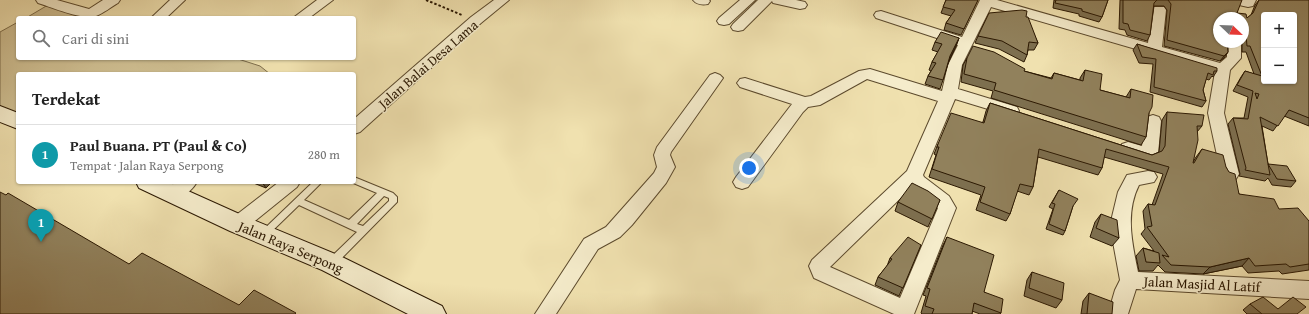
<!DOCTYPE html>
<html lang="id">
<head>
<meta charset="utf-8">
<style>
  :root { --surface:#fff; --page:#f2f2f2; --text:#222; --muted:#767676; --line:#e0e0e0; --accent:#d93025 }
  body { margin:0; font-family:"Gentium Book Plus",serif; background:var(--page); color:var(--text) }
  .controls { position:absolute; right:12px; top:12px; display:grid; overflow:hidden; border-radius:4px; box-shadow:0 1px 3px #0004 }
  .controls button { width:36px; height:36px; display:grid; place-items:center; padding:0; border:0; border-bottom:1px solid var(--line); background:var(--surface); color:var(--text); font:20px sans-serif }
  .compass { position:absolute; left:1213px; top:12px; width:36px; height:36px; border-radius:50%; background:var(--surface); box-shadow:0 1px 3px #0004; rotate:113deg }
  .you { position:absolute; left:749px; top:168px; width:14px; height:14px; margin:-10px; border:3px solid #fff; border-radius:50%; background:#1a73e8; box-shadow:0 0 0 6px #1a73e833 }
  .badge { display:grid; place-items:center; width:26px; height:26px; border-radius:50%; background:var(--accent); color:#fff; font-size:13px; font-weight:700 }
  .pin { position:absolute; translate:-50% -33px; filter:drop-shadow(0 1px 2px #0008) }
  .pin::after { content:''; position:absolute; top:21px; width:14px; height:12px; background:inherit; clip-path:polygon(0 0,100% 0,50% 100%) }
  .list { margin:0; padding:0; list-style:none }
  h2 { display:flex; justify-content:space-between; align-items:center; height:52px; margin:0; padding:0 16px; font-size:17px }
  h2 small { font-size:13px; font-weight:400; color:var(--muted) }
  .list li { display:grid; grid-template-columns:26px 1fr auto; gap:12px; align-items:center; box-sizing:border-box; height:60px; padding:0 16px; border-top:1px solid var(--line) }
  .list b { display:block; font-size:15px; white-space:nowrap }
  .list p { margin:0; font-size:13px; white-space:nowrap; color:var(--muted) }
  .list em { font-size:13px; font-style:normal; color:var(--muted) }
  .icon { flex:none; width:22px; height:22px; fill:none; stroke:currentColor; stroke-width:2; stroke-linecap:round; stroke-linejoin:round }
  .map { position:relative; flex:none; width:1309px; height:314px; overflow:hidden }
  .search { position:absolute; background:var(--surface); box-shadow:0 1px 3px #0004; left:16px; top:16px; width:340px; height:44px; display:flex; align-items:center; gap:10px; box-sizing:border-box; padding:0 14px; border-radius:4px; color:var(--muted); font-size:15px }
  .panel { position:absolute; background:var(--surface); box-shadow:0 1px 3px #0004; left:16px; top:72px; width:340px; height:112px; border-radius:4px }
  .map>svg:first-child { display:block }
  .green { fill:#cfbf92; stroke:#7d6c4a }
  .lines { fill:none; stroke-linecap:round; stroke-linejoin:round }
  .service-casing { stroke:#5c4a2d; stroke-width:2 }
  .minor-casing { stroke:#5c4a2d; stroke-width:2 }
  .secondary-casing { stroke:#2b1802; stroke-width:2 }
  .path { stroke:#2b1802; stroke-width:2; stroke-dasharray:2.5 2; stroke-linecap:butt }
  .service { fill:#f5eccb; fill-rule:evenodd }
  .minor { fill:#f5eccb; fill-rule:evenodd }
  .secondary { fill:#f5eccb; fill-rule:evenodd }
  .wall { fill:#7d6f4f; stroke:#2b1802 }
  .shaded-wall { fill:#665a40; stroke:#2b1802 }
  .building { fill:#91815c; stroke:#2b1802; fill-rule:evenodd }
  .labels { text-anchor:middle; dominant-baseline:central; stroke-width:3; stroke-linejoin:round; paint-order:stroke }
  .street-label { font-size:14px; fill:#2b1802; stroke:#f5eccb }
</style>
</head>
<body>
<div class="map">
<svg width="1309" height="314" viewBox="0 0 1309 314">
  <rect width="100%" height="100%" fill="#f0e1af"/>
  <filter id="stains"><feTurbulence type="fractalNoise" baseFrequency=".005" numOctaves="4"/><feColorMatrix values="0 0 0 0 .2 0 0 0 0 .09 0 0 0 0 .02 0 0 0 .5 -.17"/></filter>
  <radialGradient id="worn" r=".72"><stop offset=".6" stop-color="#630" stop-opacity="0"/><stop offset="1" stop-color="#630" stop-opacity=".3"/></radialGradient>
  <path class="green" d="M53,2L105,18H26Z
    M18,22V58H235L260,66L270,74H18V119L0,111V32Z"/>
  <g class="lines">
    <defs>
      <path id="service" d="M354,177L393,193L397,197V202L334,266L331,267L328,266L326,263L328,260L357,232L299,205L267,236L264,238L261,236L260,234L261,232L313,182H322L304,200L349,220L377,193L351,182H354ZM384,196L389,198V201L363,226L357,224Z"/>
      <path id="minor" d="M36,0H57L89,9L103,0H120L118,3C111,7 104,13 96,16C84,21 51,7 38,3Z
        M170,0H185L166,18H151Z
        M317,0H333L309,18H293Z
        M494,0H509L481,23L360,132L354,134V119L471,17Z
        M693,0H709L710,1L708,4C702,5 697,5 693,0Z
        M740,0H755L729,24L724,25L719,24L717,21L719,18Z
        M758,0H796L805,2L807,5L805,8L800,9L773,3L772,1L743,30L738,31L733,30L731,27L733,24Z
        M980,0H997L1148,43L1152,10L1154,7H1164L1166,10L1162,47L1220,63L1227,57V42H1241V58L1230,70L1224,113L1239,174L1236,179L1230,180L1224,179L1221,174L1208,113L1215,72L991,7L962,65L958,89L1017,107L1019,111L1017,115L1011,116L955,99L923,175L924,177L949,196L956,208L914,314H894L814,278L809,266L812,260L907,171L938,101L867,79L820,105L808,107L803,112L748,187L742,189L736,187L733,182L736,177L792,104L740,87L737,83L740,79L745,78L805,97L811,96L859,71L870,69L942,91L948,65L958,45L876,18L874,15L876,12L881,11L962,37ZM912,187L938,208L900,298L830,267Z
        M1228,0H1256L1253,6L1248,7L1230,3Z
        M715,73L720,75L723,78L671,152L670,155L675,167L666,183L632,225L620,237L598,249L556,314H535L584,239L606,227L654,173L657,167L654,155L657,147L710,75Z
        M1153,115L1159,117L1161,121L1158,154L1156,158L1150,160L1122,152L1120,148L1122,144L1128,142L1142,146L1145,121L1147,117Z
        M1148,171L1154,172L1157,177L1154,182L1139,185C1125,213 1132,243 1138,272L1309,281V299L1136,289L1128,314H1108L1115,290L1120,280L1113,242L1112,217L1118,192L1127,175Z
        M176,182H197C191,192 178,202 167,199L164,194L167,189Z
        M279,182H300L297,187L245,229L238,231L231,229L229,224L231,219Z"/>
      <path id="secondary" d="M0,106L18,113V129L0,122Z
        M136,182H168L246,217L340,256L442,306L446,314H408L322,270L230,231L139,188Z"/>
    </defs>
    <use href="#service" class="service-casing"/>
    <use href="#minor" class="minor-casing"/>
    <use href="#secondary" class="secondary-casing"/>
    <path class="path" d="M426,0L462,15"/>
    <use href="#service" class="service"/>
    <use href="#minor" class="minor"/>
    <use href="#secondary" class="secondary"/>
  </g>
  <path class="wall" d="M946,0H978L961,35L944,30L946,23L951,16L941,13Z
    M1054,0H1108L1102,17L1099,22L1079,16V14L1053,8Z
    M1120,0H1240L1237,13L1247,18L1251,15L1255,5L1259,0H1309V126L1284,116L1273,131L1262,126L1268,164L1296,181L1291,187L1272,185L1268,178L1265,181L1239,176L1240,174L1228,124L1233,118H1244L1248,97L1233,91L1241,77L1245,71L1254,74L1246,52H1242V42H1243V18H1219L1230,42L1228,45V52L1224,58L1220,61L1164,46L1167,10L1164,6H1154L1150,35L1147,41L1127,35L1125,30L1119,29Z
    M1026,17L1038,43L1034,50H1028L1027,55L1024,62L999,49L975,43L978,36Z
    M959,38L956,46L949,61L943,80L940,89L925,84L928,76L931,71L929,70L932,62L938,52L932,50L935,42Z
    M1137,44L1217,71L1213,77L1212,76L1209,80L1206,79L1203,90L1206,101L1202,107L1150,92L1153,64L1139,63L1133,50Z
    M967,58L1024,71L1051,78L1054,73L1080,80V78L1085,70L1100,90L1126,97L1131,89L1149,113L1146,137L1141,145L991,98L993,91L961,82L963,65Z
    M990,103L1152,155L1159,152L1162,120L1167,112L1202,126L1197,132L1193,162L1196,157L1202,149L1226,167L1239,194L1309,221V270L1282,274L1279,271L1248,273L1242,266L1203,274L1165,272L1158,265L1153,271H1139L1136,256L1143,248L1154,251L1141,234L1145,229L1143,211L1148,204L1152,205L1163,174L1104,157L1102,168L1098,175L1038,157L1033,187L1029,195L1017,191L1010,214L1006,221L976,210L981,195L929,177L936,155L934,154L938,144L983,122L986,111Z
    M251,182H272L266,188Z
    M1059,190L1073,206L1065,231L1063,235L1046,229L1053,209L1049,207Z
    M940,200L928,227L895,211L898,202Z
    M1101,214L1119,238L1112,246L1090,237L1095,222Z
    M947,237L984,292L1001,313L1000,314H980L972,311V314H922L921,313L926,296L923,295L943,245Z
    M921,245L899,296L875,285L878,277L887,266L890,258Z
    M1032,272L1062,300L1056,308L1024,296L1027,280Z
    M1089,293L1112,314H1081L1083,301Z
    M1250,304L1297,314H1247L1243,310Z"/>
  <path class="shaded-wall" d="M959,38L956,46L947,65L950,56Z
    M1228,52L1224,58L1220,61L1224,56Z
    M262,182H272L266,188Z
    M1249,258L1242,266L1203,274L1210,267Z"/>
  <path class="building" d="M946,0H978L964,29L946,23L955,10L943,7Z
    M1056,0H1108L1102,17L1082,11V9L1055,3Z
    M1123,0H1157L1154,3L1150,35L1130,30L1128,24L1123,23Z
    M1168,0H1242L1237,13L1246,14L1247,18L1253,13L1259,0H1309V118L1289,110L1278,126L1260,117L1268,164L1287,166L1296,181L1277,179L1268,164L1270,175L1245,170L1246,168L1233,118L1248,119L1253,91L1237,85L1245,71L1262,76L1250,46H1247L1246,35H1243V18H1219V42H1230H1227L1228,52L1224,56L1167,40L1171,4ZM1264,15H1294V81H1264ZM1255,93L1259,94L1257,99Z
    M1022,10L1027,11L1026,17H1028L1038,43L1029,42L1027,55L1002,41L978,36L989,13Z
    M941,32L959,38L950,56L943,80L928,76L936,63L932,62L942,44L935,42Z
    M1137,44L1217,68V71H1214L1213,75L1208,73L1203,90L1206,101L1154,87L1156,59L1142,57Z
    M973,46L994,52L1025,69L1024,71L1052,79L1054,73L1083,81L1085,70L1102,74L1100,90L1130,98L1131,89L1153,95L1152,107L1149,113L1146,137L994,90L996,83L964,74L967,58Z
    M990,103L1152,155L1162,151L1165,146L1167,112L1204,115L1202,126H1197L1198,140L1193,163H1194L1202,149L1223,155L1226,167L1229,172L1235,174L1239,194L1274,199L1279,209L1298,208L1309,221V264L1290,267L1286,264L1255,266L1249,258L1210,267L1171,265L1162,255L1169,257L1147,227L1152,226L1148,204L1155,205L1169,167L1106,149L1102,168L1039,149L1033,187L1020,184L1010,214L980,202L985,187L932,169L939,147H937L938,144L951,113L984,123Z
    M912,183L928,191L940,200L932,219L898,202Z
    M1059,190L1078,199L1073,206L1065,231L1049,224L1055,204L1052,203Z
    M0,192L6,195L8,193L129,264L142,253L239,305L254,290L296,313L295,314H0Z
    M1101,214L1117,220L1119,238L1096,228Z
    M908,237L921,245L903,288L878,277L892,259L890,258Z
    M947,237L994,255L984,292L1003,299L1001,313L974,303L972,314H932L934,309L925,306L930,289L927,288Z
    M1143,248L1159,253L1160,263L1146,262Z
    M1032,272L1064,283L1062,300L1029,288Z
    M1089,293L1113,302L1112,314H1087Z
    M1263,297L1278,309L1293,297L1306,307L1297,314H1262L1250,304Z"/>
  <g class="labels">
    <g class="street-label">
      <text transform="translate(428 64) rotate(-41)">Jalan Balai Desa Lama</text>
      <text transform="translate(291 247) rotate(23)">Jalan Raya Serpong</text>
      <text transform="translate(1202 284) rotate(3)">Jalan Masjid Al Latif</text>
    </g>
  </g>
  <rect width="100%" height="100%" filter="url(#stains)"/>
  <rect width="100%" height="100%" fill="url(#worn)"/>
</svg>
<div class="controls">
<button>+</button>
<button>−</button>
</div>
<svg class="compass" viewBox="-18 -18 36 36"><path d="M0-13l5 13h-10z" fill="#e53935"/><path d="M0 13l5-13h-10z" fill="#767676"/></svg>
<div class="you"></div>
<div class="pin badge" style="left:41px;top:242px;background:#0f9aa8">1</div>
<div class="search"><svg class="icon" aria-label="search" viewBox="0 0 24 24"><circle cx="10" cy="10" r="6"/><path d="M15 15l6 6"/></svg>Cari di sini</div>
<section class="panel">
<h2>Terdekat<small></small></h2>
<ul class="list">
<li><span class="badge" style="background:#0f9aa8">1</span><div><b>Paul Buana. PT (Paul &amp; Co)</b><p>Tempat · Jalan Raya Serpong</p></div><em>280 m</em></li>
</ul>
</section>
</div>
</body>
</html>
